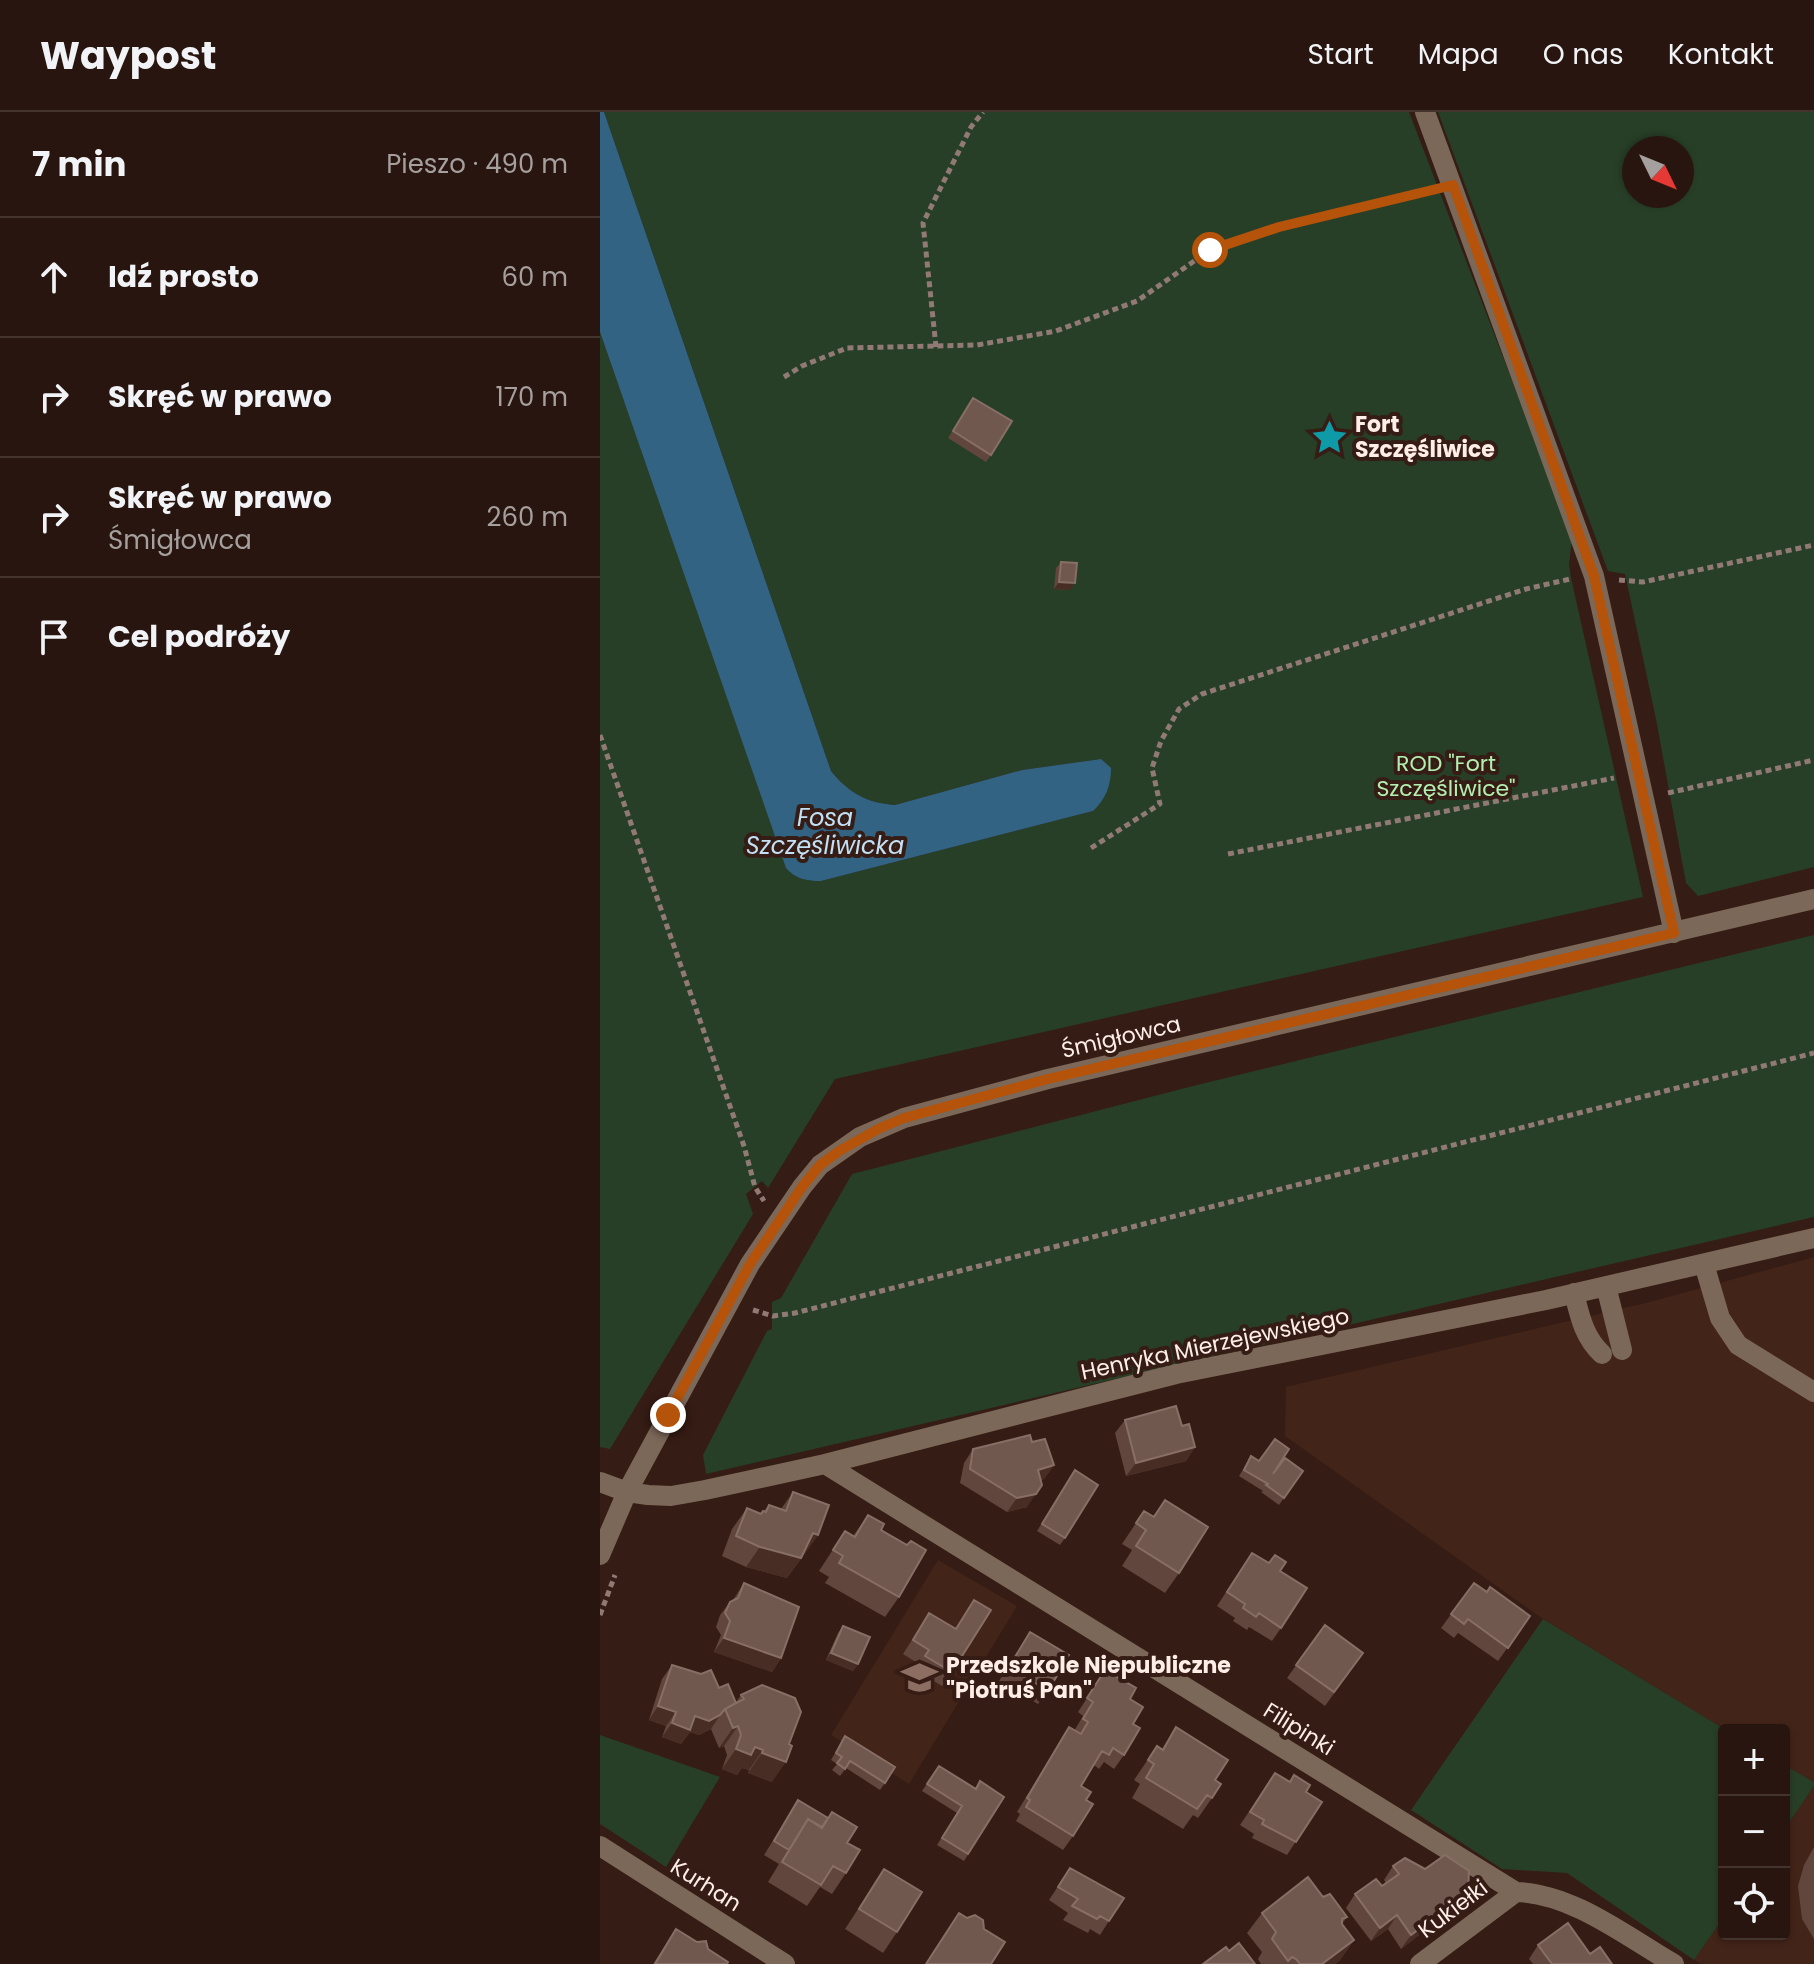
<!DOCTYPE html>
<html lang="pl">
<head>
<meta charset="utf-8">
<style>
  :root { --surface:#28150f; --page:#301e18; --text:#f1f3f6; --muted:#a59f9e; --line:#44342f }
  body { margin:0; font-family:Poppins,sans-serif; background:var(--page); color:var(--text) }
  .controls { position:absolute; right:24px; bottom:24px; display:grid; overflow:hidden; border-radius:8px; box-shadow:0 2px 6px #0004 }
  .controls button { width:72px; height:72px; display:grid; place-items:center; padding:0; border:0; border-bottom:2px solid var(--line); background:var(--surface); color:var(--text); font:40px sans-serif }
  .compass { position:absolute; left:1022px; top:24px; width:72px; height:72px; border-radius:50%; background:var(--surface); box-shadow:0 2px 6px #0004; rotate:133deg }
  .stop { position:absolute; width:24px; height:24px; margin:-18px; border:6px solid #b45309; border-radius:50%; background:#fff }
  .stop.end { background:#b45309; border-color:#fff; box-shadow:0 2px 8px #0008 }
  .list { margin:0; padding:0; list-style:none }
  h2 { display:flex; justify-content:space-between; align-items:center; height:104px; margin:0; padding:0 32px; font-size:34px }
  h2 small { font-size:26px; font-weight:400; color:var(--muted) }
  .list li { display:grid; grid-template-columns:52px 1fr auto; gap:24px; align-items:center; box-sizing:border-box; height:120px; padding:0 32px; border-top:2px solid var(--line) }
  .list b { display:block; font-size:30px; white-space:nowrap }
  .list p { margin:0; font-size:26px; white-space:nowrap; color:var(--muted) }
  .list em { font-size:26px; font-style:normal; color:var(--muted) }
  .icon { flex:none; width:44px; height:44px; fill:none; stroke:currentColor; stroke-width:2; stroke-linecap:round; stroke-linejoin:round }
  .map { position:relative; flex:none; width:1214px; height:1852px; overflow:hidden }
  header { display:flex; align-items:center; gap:48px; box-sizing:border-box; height:112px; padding:0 40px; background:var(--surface); border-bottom:2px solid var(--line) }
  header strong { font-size:38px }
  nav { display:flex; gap:44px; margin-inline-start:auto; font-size:28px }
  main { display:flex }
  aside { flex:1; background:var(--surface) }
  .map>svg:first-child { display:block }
  .built { fill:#432419 }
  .green { fill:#283f27; fill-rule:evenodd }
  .water { fill:#326383 }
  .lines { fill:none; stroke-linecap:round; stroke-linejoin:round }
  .path { stroke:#907a73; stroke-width:5; stroke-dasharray:6 4; stroke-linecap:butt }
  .minor { stroke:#7c6859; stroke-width:20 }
  .wall { fill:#60463c }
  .shaded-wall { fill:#482d24 }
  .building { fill:#71584e; stroke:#876f66; stroke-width:2 }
  .route { stroke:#b45309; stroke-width:10 }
  .labels { text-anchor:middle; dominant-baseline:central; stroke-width:8; stroke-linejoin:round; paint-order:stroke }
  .poi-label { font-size:22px; font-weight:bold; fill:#ffede7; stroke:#351c14; text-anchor:start }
  .park-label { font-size:22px; fill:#b3efb0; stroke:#351c14 }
  .street-label { font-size:22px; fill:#ffede7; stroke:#351c14 }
  .water-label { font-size:24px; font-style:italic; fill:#c3e0f5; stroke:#351c14 }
</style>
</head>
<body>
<header>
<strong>Waypost</strong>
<nav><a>Start</a><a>Mapa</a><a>O nas</a><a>Kontakt</a></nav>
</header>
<main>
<aside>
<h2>7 min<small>Pieszo · 490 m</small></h2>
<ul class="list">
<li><svg class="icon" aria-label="ahead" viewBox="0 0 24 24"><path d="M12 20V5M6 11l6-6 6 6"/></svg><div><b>Idź prosto</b></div><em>60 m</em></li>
<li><svg class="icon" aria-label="right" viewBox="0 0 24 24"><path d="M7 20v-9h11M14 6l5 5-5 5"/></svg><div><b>Skręć w prawo</b></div><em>170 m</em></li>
<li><svg class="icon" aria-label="right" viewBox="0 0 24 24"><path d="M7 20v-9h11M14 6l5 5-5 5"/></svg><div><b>Skręć w prawo</b><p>Śmigłowca</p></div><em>260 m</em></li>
<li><svg class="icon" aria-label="arrive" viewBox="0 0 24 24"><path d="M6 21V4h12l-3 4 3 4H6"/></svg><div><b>Cel podróży</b></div></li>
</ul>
</aside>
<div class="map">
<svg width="1214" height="1852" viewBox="0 0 1214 1852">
  <rect width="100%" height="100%" fill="#351c14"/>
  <path class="built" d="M1214,1145V1670L1184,1653V1618H1126L943,1507L685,1324L686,1275L1050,1190Z
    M338,1448L417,1494L309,1672L231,1623Z
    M1214,1674V1852H1102L1094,1848L1124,1805V1822H1184V1718Z"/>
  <path class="green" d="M4,0H809L972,425L969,453L971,466L1043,785L235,967L168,1076L162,1069L146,1082L153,1102L10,1337L0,1335V220L186,755C196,767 206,769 221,769L493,699L501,647L422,658L295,693C267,691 249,681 231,659Z
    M838,0H1214V755L1098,784L1086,771L1056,607L1025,462L1008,459ZM1034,36H1082V84H1034Z
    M1214,823V1105L106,1362L103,1343L167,1219L172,1217V1190L181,1186L252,1062L593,974Z
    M943,1507L1126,1618H1124V1805L1094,1848L967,1761L902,1757L811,1698Z
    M0,1623L120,1665L66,1755L0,1712Z
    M1184,1653L1214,1670V1674L1184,1718Z"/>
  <path class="water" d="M0,0H4L231,659C249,681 267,691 295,693L422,658L501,647L511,656C511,673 506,687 493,699L221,769C206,769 196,767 186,756L0,220Z"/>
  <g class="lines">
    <path class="path" d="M336,235L323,111L371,15L383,0
      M184,265L202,254L247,236L377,233L456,219L537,189L610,138L679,115L829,79
      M1019,468L1043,470L1214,433
      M0,623L144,1034L155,1075L164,1089
      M1068,681L1214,648
      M491,736L560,692L552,656L561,629L579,597L602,582L926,477L970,467
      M628,742L1014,666
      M153,1198L173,1204L195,1201L1214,941
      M0,1503L15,1463"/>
    <path class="minor" d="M825,0L994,464L1074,821
      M1104,1152L1120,1206L1138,1233L1214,1280
      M1006,1174L1022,1238
      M974,1181C980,1205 984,1225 1002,1242
      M225,1352L916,1780C972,1781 1027,1825 1074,1852
      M0,1370L27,1380L48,1383L71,1384L105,1378L225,1352L576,1262L946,1188L1214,1126
      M0,1443L27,1380L150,1152L202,1075L220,1053L260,1025L304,1006L448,967L1214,787
      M0,1734L185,1852
      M820,1852L916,1780"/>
  </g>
  <path class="wall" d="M368,293L391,343L386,350L348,326Z
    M461,450L470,478L454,477L456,456Z
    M525,1308L582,1314L595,1335L586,1349L526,1364L515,1321Z
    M432,1330L454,1353L444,1367L440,1368L427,1395L407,1400L360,1371L364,1351L373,1337Z
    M651,1344L673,1362L703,1359L679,1393L661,1380L663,1379L639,1364Z
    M470,1365L465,1426L460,1433L437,1419Z
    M193,1380L218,1423L187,1466L146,1455L122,1444L132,1417L147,1396L161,1402L169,1393L181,1397Z
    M565,1388L579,1461L565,1481L522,1454L532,1438L522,1432L544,1399L553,1404Z
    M268,1403L281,1418L299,1485L285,1505L225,1471L229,1465L219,1459L245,1419L253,1424Z
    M643,1454L680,1459L681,1516L672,1529L649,1515L647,1518L633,1509L635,1506L617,1494Z
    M144,1471L181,1546L172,1560L114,1540L121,1523L116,1515L120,1503L130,1490L133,1488Z
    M874,1471L887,1480L930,1504L898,1549L858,1521L854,1526L841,1516Z
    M374,1488L352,1560L342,1574L316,1558L319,1552L303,1542L329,1501L355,1517Z
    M725,1513L763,1541L725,1594L687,1566Z
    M243,1514L258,1552L253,1559L226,1548L238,1521Z
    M430,1520L448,1579L438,1592L399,1569Z
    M72,1553L119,1576L136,1590L141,1583L162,1573L172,1670L148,1661L149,1658L142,1656L137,1663L122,1657L127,1643L124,1634L119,1636L111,1617L99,1623L90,1620L81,1632L62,1625L66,1614L49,1608L62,1567Z
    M505,1558L530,1587L533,1612L524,1643L514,1657L504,1650L499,1657L494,1653L481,1674L486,1688L473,1724L463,1738L416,1709L420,1702L417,1700L460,1629L469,1615L474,1619L483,1604L478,1600Z
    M576,1615L615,1668L612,1686L598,1706L593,1703L583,1717L532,1686L540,1672L534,1668L557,1634L562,1637Z
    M245,1624L285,1671L280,1678L246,1656L240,1664L232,1658L237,1652L231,1648Z
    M339,1654L375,1676L380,1669L404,1685L364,1749L337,1733L357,1701L322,1679Z
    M675,1661L722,1690L687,1743L652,1726L654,1722L640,1713Z
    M198,1688L247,1731L246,1761L232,1782L220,1775L207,1794L168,1770L179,1752L164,1743Z
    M1214,1735V1827L1202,1807L1198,1774L1204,1753Z
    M793,1754L858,1793L801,1837L788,1817L771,1829L746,1796L755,1782L782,1774L786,1771L784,1768Z
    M470,1756L509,1809L500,1823L490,1817L488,1821L463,1808L468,1801L449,1788Z
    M284,1757L297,1820L283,1841L245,1817Z
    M723,1785L747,1805L742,1812L754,1828L740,1848L735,1852H661L658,1847L662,1840L647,1821L662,1801Z
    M76,1817L108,1837L127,1852H53Z
    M938,1833L990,1842L1012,1852H933L929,1847Z"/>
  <path class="shaded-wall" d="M459,470L475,471L470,478L454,477Z
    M595,1335L586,1349L526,1364L536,1351Z
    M454,1353L444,1367L428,1371L438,1358Z
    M436,1382L427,1395L407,1400L417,1386Z
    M213,1421L218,1423L204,1443L198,1441Z
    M160,1435L201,1446L187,1466L146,1455Z
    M124,1526L181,1546L172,1560L114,1540Z
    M231,1541L258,1552L253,1559L226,1548Z
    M58,1594L76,1600L66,1614L49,1608Z
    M120,1603L111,1617L99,1623L90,1620L81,1632L62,1625L72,1611L95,1604Z
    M138,1614L124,1634L119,1636L133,1616Z
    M155,1635L163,1638L149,1658L142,1656L137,1663L122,1657L136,1637Z
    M162,1641L186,1650L172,1670L148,1661Z
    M868,1780L858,1793L801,1837L811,1823Z
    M797,1803L788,1817L771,1829L780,1816Z
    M754,1828L740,1848L735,1852H722Z"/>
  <path class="building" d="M373,286L412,309L391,343L353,319Z
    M461,450L477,451L475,471L459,470Z
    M576,1294L582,1314L589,1312L595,1335L536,1351L525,1308Z
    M430,1323L432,1330L445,1327L454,1353L438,1358L442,1373L436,1382L417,1386L370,1357L373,1337Z
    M675,1327L689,1337L673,1362L685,1346L703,1359L684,1386L666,1373L668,1372L644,1358L651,1344L659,1349Z
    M475,1358L498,1373L465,1426L442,1412Z
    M193,1380L229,1393L218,1423L213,1421L201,1446L160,1435L136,1424L147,1396L161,1402L163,1399L166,1400L169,1393L186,1399Z
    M565,1388L608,1415L579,1461L536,1434L546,1418L536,1411L544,1399L554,1405Z
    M268,1403L284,1412L281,1418L307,1433L311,1429L326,1438L299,1485L239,1451L243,1444L233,1438L245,1419L255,1425Z
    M652,1441L669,1451L675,1443L686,1450L680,1459L707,1476L681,1516L659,1501L656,1505L643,1496L645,1492L627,1480Z
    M144,1471L199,1495L181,1546L124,1526L130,1509L125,1501L130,1490L138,1486Z
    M874,1471L887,1480L890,1475L930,1504L908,1536L868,1507L864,1512L851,1502Z
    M374,1488L391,1498L352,1560L325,1544L329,1538L313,1528L329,1501L356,1517Z
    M725,1513L763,1541L734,1580L696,1553Z
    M243,1514L270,1525L258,1552L231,1541Z
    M430,1520L469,1543L448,1579L409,1555Z
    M72,1553L101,1562L111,1558L119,1576L128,1572L136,1591L125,1597L120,1603L109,1609L95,1604L90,1618L72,1611L76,1600L58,1594Z
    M505,1558L536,1576L530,1587L543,1595L533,1612L540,1616L524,1643L513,1636L509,1643L502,1639L481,1674L491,1680L486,1688L493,1692L473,1724L426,1695L430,1688L427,1686L469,1615L481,1622L488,1610L483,1607L493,1590L487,1586Z
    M162,1573L195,1586L201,1600L189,1632L192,1634L186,1650L162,1641L163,1638L155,1635L151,1643L136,1637L141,1623L138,1614L133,1616L125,1597L144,1587L141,1583Z
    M576,1615L628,1648L615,1668L621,1672L612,1686L607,1683L597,1697L546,1666L554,1652L548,1648L557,1634L563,1638Z
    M245,1624L295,1655L285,1671L250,1649L245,1657L237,1651L242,1645L236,1641Z
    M339,1654L376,1677L380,1669L404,1685L368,1742L342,1726L362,1694L327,1672Z
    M675,1661L690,1670L694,1663L710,1673L706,1680L722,1690L696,1730L662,1712L664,1708L650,1700Z
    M198,1688L228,1706L222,1715L208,1707L189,1738L174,1729Z
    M232,1700L257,1715L247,1731L260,1738L246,1761L233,1754L221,1773L182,1750L208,1707L222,1716Z
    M845,1743L869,1759L868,1780L811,1823L797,1803L780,1816L755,1782L776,1767L782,1774L799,1762L793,1754L805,1746L825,1757Z
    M470,1756L524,1786L509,1809L500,1804L497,1807L472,1794L478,1787L458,1775Z
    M284,1757L322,1780L297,1820L259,1797Z
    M708,1765L723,1785L730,1782L747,1805L742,1807V1812L754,1828L722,1852H700L696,1847L692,1845L688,1849L672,1827L676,1820L662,1801Z
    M359,1801L367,1806L375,1803L383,1808L384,1817L405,1830L391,1852H326Z
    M968,1811L990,1842L1000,1835L1012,1852H952L938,1833Z
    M76,1817L97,1830L106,1829L108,1837L128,1850L127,1852H55Z
    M639,1831L655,1852H603L626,1835L629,1839Z"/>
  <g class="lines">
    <path class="route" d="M68,1303L150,1152L202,1075L220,1053L239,1039L280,1016L304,1006L448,967L1074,821L994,464L853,73L679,115L610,138"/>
  </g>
  <defs>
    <symbol id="sight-bare" viewBox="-9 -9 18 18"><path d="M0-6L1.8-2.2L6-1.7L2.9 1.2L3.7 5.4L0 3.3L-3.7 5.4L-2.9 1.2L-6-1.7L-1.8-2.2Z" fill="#0f9aa8" stroke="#351c14" stroke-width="2.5" paint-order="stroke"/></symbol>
    <symbol id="school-bare" viewBox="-9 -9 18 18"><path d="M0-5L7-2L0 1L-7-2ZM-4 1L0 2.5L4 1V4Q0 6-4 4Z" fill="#8d6e63" stroke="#351c14" stroke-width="2.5" paint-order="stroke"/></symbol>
  </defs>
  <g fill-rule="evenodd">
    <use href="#sight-bare" x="704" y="300" width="51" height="51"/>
    <use href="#school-bare" x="294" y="1540" width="51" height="51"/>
  </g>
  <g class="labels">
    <g class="poi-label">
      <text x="755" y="312">Fort<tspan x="755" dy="25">Szczęśliwice</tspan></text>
      <text x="346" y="1553">Przedszkole Niepubliczne<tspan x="346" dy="25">"Piotruś Pan"</tspan></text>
    </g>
    <g class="park-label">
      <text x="846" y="651">ROD "Fort<tspan x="846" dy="25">Szczęśliwice"</tspan></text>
    </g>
    <g class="street-label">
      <text transform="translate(521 925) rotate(-13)">Śmigłowca</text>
      <text transform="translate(615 1232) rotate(-12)">Henryka Mierzejewskiego</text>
      <text transform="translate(699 1617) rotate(32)">Filipinki</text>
      <text transform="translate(106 1773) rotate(32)">Kurhan</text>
      <text transform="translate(853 1797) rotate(-37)">Kukiełki</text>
    </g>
    <g class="water-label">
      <text x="225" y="705">Fosa<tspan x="225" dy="28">Szczęśliwicka</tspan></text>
    </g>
  </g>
</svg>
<div class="controls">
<button>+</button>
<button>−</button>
<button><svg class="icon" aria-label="locate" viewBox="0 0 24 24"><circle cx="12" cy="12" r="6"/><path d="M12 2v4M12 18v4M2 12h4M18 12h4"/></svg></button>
</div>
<svg class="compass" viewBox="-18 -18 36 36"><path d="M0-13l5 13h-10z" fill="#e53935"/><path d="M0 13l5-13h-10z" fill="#a59f9e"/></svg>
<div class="stop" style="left:610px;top:138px"></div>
<div class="stop end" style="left:68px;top:1303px"></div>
</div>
</main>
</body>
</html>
